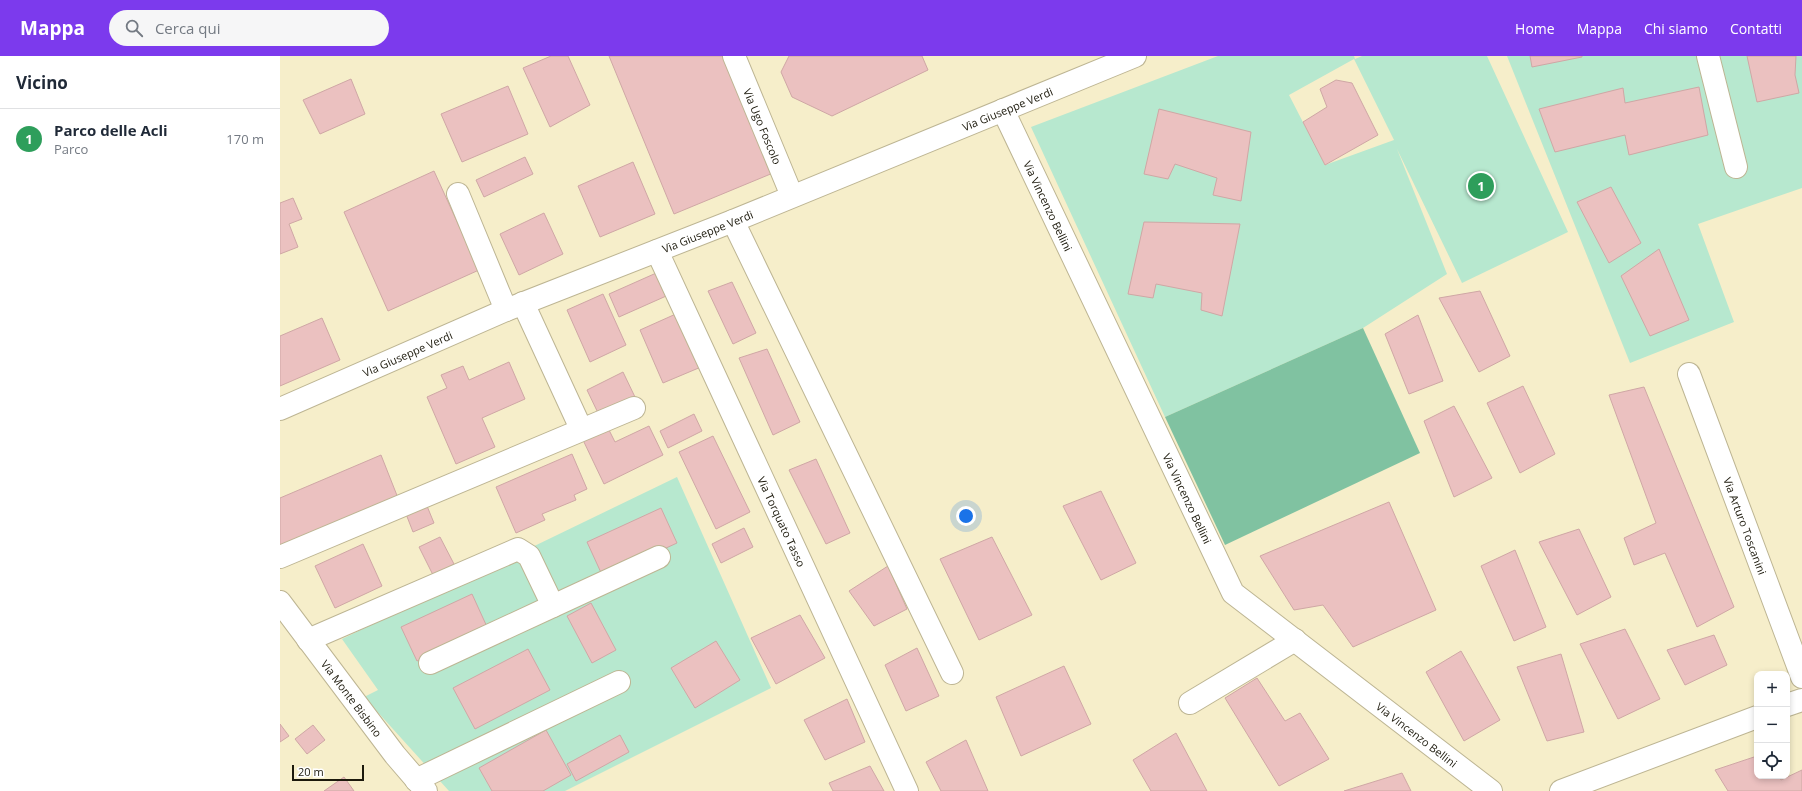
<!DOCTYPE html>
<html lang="it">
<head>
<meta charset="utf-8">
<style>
  :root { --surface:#fff; --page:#f6f6f7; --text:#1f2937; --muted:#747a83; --line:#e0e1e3; --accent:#7c3aed }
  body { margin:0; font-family:"Open Sans",sans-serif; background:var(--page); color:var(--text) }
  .controls { position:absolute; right:12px; bottom:12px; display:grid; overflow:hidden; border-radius:8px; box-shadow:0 2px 6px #0003 }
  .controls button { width:36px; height:36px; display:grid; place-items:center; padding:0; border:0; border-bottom:1px solid var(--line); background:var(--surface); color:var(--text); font:20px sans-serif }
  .scale { position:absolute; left:12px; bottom:10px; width:72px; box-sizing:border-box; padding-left:4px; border:2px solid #1c190c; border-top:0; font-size:11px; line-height:14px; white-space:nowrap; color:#1c190c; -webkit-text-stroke:3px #fff; paint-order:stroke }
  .you { position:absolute; left:686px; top:460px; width:14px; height:14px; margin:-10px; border:3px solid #fff; border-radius:50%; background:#1a73e8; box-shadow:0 0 0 6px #1a73e833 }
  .badge { display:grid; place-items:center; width:26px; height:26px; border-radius:50%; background:var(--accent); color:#fff; font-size:13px; font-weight:700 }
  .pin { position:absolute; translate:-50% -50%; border:2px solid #fff; box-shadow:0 1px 4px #0006 }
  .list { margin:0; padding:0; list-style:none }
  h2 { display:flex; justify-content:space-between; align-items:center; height:52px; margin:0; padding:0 16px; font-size:17px }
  h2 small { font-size:13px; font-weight:400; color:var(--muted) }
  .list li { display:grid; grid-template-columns:26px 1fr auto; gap:12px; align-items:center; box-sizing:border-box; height:60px; padding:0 16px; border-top:1px solid var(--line) }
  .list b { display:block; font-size:15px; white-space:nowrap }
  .list p { margin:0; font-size:13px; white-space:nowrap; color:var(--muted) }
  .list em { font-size:13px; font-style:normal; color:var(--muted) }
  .icon { flex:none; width:22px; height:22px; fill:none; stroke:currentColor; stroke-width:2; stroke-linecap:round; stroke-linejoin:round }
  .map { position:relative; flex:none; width:1522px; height:735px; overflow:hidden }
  header { display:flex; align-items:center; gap:24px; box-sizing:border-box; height:56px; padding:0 20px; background:var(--accent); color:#fff }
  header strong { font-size:19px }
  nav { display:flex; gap:22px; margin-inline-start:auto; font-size:14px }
  .search { width:280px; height:36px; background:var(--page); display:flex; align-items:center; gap:10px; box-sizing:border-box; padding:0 14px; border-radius:22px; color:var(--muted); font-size:15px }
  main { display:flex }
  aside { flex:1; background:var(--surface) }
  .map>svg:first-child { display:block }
  .green { fill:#b7e8cf; fill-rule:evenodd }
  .forest { fill:#80c2a1 }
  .building { fill:#ebc1c0; stroke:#cfa7a5 }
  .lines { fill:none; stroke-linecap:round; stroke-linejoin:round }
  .minor-casing { stroke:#bdb593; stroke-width:24 }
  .minor { stroke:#fff; stroke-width:22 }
  .labels { text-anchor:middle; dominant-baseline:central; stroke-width:4; stroke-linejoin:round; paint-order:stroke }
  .street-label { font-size:11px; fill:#1c190c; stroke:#fff }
</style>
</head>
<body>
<header>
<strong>Mappa</strong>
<div class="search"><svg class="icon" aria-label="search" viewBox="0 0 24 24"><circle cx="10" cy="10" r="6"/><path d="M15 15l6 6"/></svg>Cerca qui</div>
<nav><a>Home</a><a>Mappa</a><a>Chi siamo</a><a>Contatti</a></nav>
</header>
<main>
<aside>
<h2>Vicino<small></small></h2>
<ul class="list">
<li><span class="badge" style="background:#2e9e5b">1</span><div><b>Parco delle Acli</b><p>Parco</p></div><em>170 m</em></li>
</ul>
</aside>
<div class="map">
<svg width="1522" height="735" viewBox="0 0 1522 735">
  <rect width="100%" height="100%" fill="#f6eeca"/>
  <path class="green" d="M938,0H1074L1075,3L1082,0H1207L1288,176L1182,227L1117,93L1167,218L1083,272L885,361L751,71ZM1074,3L1114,84L1045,109L1009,39Z
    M1227,0H1522V132L1418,168L1454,266L1350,307Z
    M397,421L491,632L285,735H169L84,641L98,634L62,583Z"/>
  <path class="forest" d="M1083,272L1140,397L945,489L885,361Z"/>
  <path class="building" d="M271,0H288L310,49L270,71L243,12Z
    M329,0H444L493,117L394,158Z
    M509,0H642L648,14L552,60L512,41L501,16Z
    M1250,0H1302V1L1252,11Z
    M1467,0H1516L1515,19L1519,37L1477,46Z
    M71,23L85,58L40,78L23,44Z
    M1056,24L1072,27L1098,79L1045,109L1023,66L1047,51L1040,33Z
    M228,30L248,78L182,106L161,58Z
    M1419,31L1428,79L1349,99L1345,79L1275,96L1259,53L1343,32L1345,47Z
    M879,53L971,76L961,145L933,139L937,122L895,108L888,123L864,118Z
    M245,101L253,118L204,141L196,124Z
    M353,106L375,158L320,181L298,130Z
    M154,115L199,214L108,255L64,156Z
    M1331,131L1361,187L1329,207L1297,146Z
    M13,142L22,163L9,168L18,191L0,198V147Z
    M264,157L283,198L239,219L220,178Z
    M864,166L960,168L942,260L921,254L922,237L876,228L873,242L848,238Z
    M1379,193L1409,264L1370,280L1341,220Z
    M383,214L393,237L339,261L329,238Z
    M452,226L476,277L453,288L428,235Z
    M1200,235L1230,300L1199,316L1159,242Z
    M323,238L346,289L310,306L287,254Z
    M398,257L421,311L383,327L360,274Z
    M1138,259L1163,325L1129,338L1105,278Z
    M42,262L60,304L0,330V280Z
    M487,293L520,366L493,379L459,302Z
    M229,306L245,343L202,362L215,391L176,408L147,341L167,332L161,319L183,310L189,324Z
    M343,316L355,341L319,359L307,334Z
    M1243,330L1275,398L1240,417L1207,347Z
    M1364,331L1454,551L1417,571L1385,497L1354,509L1344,482L1376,467L1329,339Z
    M1174,350L1212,422L1174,441L1144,365Z
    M414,358L422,375L388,392L380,375Z
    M369,370L383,399L324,428L303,384L328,372L335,386Z
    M433,380L470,456L436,473L399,396Z
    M292,398L307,433L294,439L296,444L262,458L265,464L236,477L216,431Z
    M101,399L118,442L0,492V442Z
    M536,403L570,477L546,488L509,414Z
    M821,435L856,507L821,524L783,450Z
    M1109,446L1156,554L1073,591L1043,549L1014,554L980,500Z
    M147,450L154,467L133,476L126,458Z
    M381,452L397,487L323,521L307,486Z
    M464,472L473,491L441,507L432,488Z
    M1299,473L1331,541L1297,559L1259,486Z
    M160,481L174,508L153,519L139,491Z
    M712,481L752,559L699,584L660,503Z
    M83,488L102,530L55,552L35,510Z
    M1235,494L1266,571L1234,585L1201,510Z
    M608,510L627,553L594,570L569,535Z
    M192,538L208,573L137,605L121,571Z
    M311,547L336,594L312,607L287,560Z
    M520,559L545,602L496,628L471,582Z
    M1345,573L1380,643L1338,663L1300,588Z
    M1434,579L1447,609L1405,629L1387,594Z
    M436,585L460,624L415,652L391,612Z
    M637,592L659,640L626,655L605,609Z
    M248,593L270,634L195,673L173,632Z
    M1181,595L1220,664L1184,685L1146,616Z
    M1281,598L1304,676L1267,685L1237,611Z
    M784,610L811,668L741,700L716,641Z
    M977,622L1005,665L1020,657L1049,703L999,730L945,642Z
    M567,643L585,686L545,704L524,664Z
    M0,668L9,680L0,686Z
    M33,669L45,684L27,698L15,683Z
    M266,674L291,719L263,735H212L199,712Z
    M896,677L927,735H871L853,704Z
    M340,679L349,696L296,725L287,708Z
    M686,684L708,735H661L646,706Z
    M1477,700V720H1499L1501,724L1522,714V735H1448L1435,714Z
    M590,710L604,735H553L549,727Z
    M1122,717L1131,735H1064Z
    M64,721L74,735H44Z"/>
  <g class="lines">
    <defs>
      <g id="minor">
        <path id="s1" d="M454,0L512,140"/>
        <path d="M1428,0L1456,111"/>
        <path id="s2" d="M723,54L953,537L1211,735"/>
        <path d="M178,138L226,254"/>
        <path d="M453,165L672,617"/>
        <path id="s3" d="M377,195L627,735"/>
        <path d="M243,247L297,364"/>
        <path id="s4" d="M1409,318L1522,621"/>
        <path id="s5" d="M0,353L226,254L453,165L855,0"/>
        <path d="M0,501L354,352"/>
        <path id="s6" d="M0,546L115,699L146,735"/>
        <path d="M28,584L238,493L249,500L273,550L379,501"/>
        <path d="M150,607L273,550"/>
        <path d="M910,647L1015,584"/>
        <path d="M1507,649L1522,644"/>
        <path d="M136,724L339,626"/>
        <path d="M1281,735L1477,661"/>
      </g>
    </defs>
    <use href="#minor" class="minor-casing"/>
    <use href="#minor" class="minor"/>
  </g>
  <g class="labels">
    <g class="street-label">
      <text stroke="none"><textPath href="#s5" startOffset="787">Via Giuseppe Verdi</textPath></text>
      <text stroke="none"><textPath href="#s1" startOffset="76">Via Ugo Foscolo</textPath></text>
      <text stroke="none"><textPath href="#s2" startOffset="106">Via Vincenzo Bellini</textPath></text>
      <text stroke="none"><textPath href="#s5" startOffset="463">Via Giuseppe Verdi</textPath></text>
      <text stroke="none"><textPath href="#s5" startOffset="139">Via Giuseppe Verdi</textPath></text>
      <text stroke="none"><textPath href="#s2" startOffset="430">Via Vincenzo Bellini</textPath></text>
      <text stroke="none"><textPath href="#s3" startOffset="298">Via Torquato Tasso</textPath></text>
      <text stroke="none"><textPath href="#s4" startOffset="162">Via Arturo Toscanini</textPath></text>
      <text stroke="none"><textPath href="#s6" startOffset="120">Via Monte Bisbino</textPath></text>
      <text stroke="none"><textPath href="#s2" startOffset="767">Via Vincenzo Bellini</textPath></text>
    </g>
  </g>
</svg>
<div class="controls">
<button>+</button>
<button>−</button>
<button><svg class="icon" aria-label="locate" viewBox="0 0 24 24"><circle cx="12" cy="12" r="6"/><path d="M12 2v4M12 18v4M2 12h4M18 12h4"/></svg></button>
</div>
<div class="scale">20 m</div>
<div class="you"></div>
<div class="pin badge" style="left:1201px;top:130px;background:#2e9e5b">1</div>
</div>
</main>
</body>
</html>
